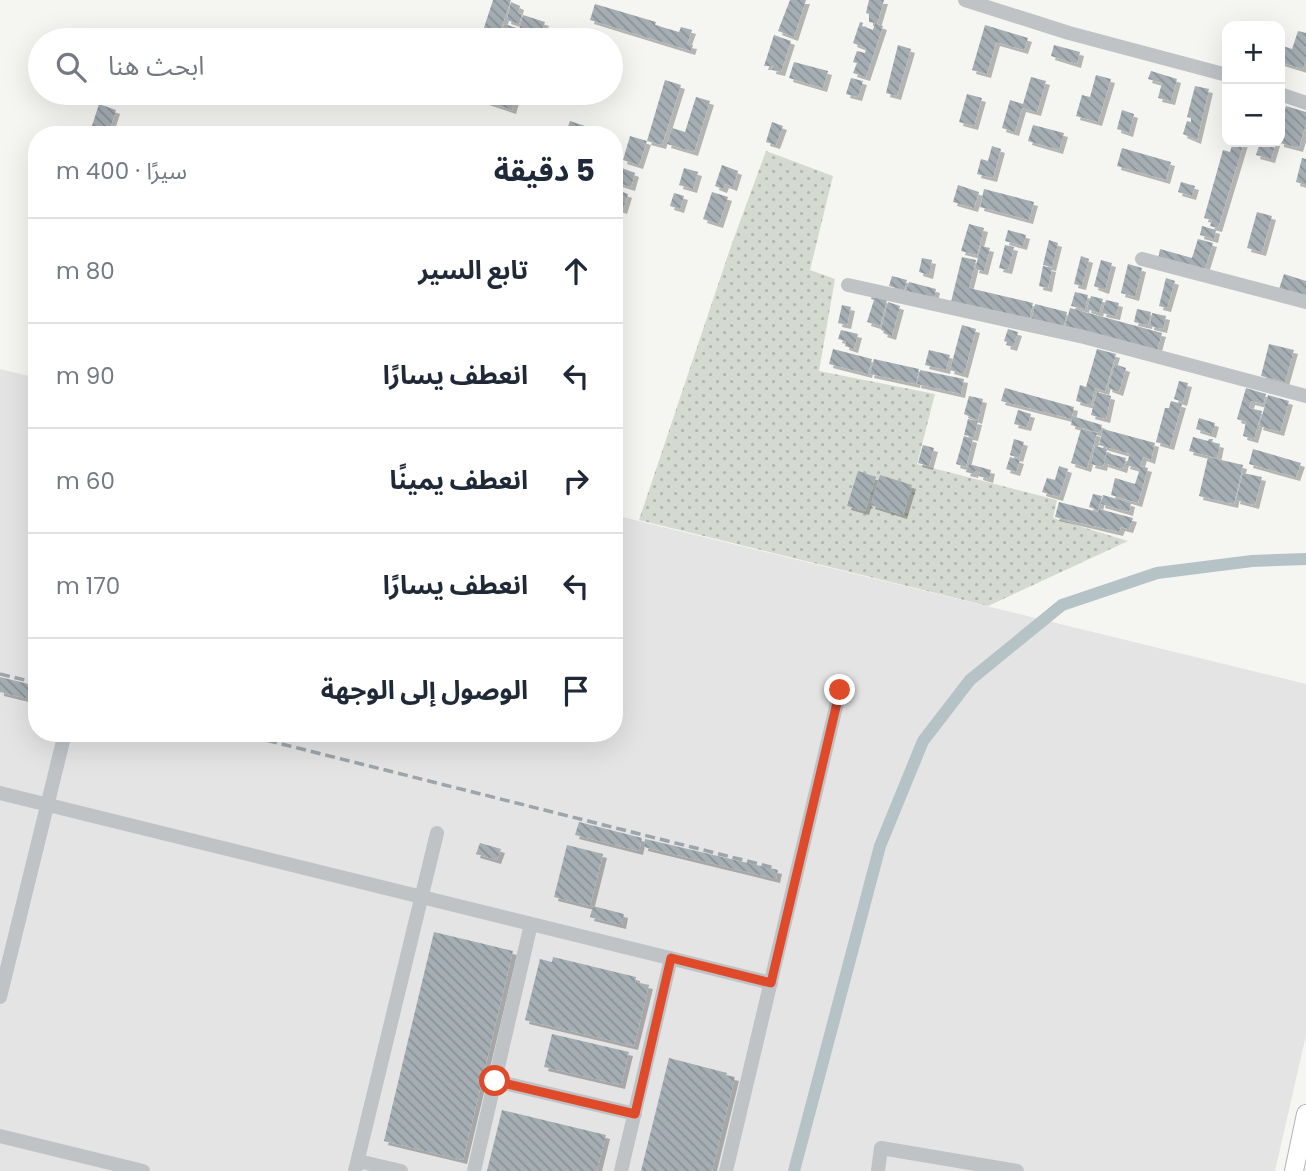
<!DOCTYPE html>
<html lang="ar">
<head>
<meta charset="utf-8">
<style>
  :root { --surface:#fff; --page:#f6f6f7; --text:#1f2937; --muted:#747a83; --line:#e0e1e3 }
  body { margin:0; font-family:Poppins,"Noto Sans Arabic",sans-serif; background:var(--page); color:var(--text); direction:rtl }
  .controls { position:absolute; right:21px; top:21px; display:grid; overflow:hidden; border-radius:14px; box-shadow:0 7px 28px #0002 }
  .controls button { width:63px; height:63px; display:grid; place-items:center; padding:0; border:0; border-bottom:2px solid var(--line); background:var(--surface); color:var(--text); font:35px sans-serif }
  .stop { position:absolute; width:21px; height:21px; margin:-16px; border:5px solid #de4a2a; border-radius:50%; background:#fff }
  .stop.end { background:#de4a2a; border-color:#fff; box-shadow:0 2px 7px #0008 }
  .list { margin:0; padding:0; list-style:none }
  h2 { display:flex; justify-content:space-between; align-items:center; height:91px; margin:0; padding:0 28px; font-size:30px }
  h2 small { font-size:23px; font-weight:400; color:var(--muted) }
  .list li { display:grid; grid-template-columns:46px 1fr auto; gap:21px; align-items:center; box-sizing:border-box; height:105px; padding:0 28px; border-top:2px solid var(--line) }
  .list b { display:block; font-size:26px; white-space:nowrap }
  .list em { font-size:23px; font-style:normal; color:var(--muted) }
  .icon { flex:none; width:38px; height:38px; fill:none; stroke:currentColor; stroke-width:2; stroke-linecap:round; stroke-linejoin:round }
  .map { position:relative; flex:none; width:1306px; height:1171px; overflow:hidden; direction:ltr }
  .search { position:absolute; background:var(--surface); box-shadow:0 7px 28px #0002; left:28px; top:28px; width:595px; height:77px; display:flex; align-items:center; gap:18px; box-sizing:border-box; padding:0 24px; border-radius:38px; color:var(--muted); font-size:26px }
  .panel { position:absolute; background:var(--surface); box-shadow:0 7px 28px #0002; left:28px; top:126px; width:595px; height:616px; border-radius:28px; direction:rtl }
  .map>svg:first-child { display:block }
  .built { fill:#e3e4e3 }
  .grass { fill:url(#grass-dots) }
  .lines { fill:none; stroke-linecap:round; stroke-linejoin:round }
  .canal { stroke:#b5c2c6; stroke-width:12 }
  .building { fill:url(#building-back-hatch); filter:url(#shadow) }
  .major-casing { stroke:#b0b5b9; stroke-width:20 }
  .minor { stroke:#bfc3c6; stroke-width:14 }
  .major { stroke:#fff; stroke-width:18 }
  .rail { stroke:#9ea5aa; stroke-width:3.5; stroke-dasharray:10 5; stroke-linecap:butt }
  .route { stroke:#de4a2a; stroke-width:9 }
</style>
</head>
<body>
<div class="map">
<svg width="1306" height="1171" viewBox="0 0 1306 1171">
  <defs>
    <pattern id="grass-dots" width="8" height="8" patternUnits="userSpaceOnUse" patternTransform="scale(1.75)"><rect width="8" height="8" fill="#d5dad1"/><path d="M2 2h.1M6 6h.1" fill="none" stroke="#b0b6af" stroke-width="1.8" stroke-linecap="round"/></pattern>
    <pattern id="building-back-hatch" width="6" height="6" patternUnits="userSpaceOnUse" patternTransform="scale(1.75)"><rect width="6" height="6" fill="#a5aeb3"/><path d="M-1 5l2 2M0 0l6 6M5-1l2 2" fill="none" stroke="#8a9297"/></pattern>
    <filter id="shadow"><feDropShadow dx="4" dy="4" stdDeviation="0" flood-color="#0004"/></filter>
  </defs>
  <rect width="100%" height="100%" fill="#f5f5f2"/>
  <path class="built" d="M0,369L37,378V733H614V515L1306,684V1035L1275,1171H0Z"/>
  <path class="grass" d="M766,151L833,176L810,270L835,279L819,371L935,394L917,464L1057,500L1053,518L1128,541L988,606L639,520L731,246Z"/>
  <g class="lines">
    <path class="canal" d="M794,1171L880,846L923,741L970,680L1062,605L1157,573L1252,561L1306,559"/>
  </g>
  <path class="building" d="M493,0H511L497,40H480Z
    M790,0H806L794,37L778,31Z
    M869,0H884L877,24L883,26L866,77L853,73L857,63L853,62L857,51L865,53L866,48L853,43L860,22L863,23L862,26L873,30L875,23L869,22V14L866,13Z
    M511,2L520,6L518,13L522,14L519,24L507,20Z
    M595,4L656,22L655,25L679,32L681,27L692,30L687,44L693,45L691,51L590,20Z
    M523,15L545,22L539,40L518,34Z
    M504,24L517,28L514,40L500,39Z
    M985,25L1028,38L1024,50L996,42L987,74L972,70Z
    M1298,31L1306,33V60L1303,69L1280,62V45L1292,49Z
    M576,32L601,40H573Z
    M774,35L791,41L781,72L772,70L773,66H764Z
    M898,45L911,49L897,96L886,93Z
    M1054,45L1080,52L1077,64L1051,56Z
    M794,62L828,71L823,88L789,78Z
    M1151,71L1177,79L1171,101L1158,98L1162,83L1148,79Z
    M1096,75L1111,79L1098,122L1076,116L1082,95L1090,97Z
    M1031,77L1046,81L1037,112L1022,108L1015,132L1002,128L1010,100L1023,104Z
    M851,78L863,81L858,97L846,94Z
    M665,80L681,85L662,145L647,141L639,165L623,160L630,136L647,141Z
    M1195,86L1209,89L1197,140L1183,134L1187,121L1191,122V118L1187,117Z
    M468,93H517L512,110L467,95Z
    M967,94L982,98L974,126L959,122Z
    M696,97L710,101L694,152L667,144L672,128L685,132Z
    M99,104L116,110L108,135H89Z
    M1286,106L1306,112V124L1299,148L1280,143V127Z
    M1122,110L1134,114L1129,133L1117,129Z
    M570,121L588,127L586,135H565Z
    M772,122L783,126L776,145L766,142Z
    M1033,125L1064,133L1059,150L1028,141Z
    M1233,142H1244L1218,228L1210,226L1212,220L1204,218L1223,150L1230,152Z
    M1260,142H1276L1271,159L1256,155Z
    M992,146L1001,149L993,178L977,174L981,159L988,161Z
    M1122,148L1171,162L1166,180L1117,166Z
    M1302,158L1306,159V185L1296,182Z
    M722,165L738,171L733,187L725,184L723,189L715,186Z
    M619,167L635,173L631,187L615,182Z
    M684,168L698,172L693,189L679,185Z
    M1181,182L1195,186L1192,196L1178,192Z
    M958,185L979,192L974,208L953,202Z
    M984,189L1034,202L1029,220L980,207Z
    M620,191L628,194L623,210L615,207Z
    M712,192L728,197L719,224L703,219Z
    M674,193L684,196L680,209L670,206Z
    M1257,212L1272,216L1262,252L1247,248Z
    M969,224L984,228L977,255L961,251Z
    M1202,226L1216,230L1214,239L1200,235Z
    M1008,230L1026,235L1023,246L1005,241Z
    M1198,239L1213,243L1204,272L1158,259L1160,249L1192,258Z
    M1049,240L1058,243L1052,267L1043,265Z
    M1005,245L1014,247L1008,270L999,268Z
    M981,246L990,248L984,271L975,269Z
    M1081,256L1089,259L1082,286L1074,284Z
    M962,257L976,260L969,288L1033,303L1029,321L951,302Z
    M922,258L932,260L929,275L919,272Z
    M1101,260L1112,263L1105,290L1094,286Z
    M1128,264L1142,268L1135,297L1121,293Z
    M1043,266L1052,268L1048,288L1039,286Z
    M1284,274L1306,281V297L1279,289Z
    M892,276L907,280L904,290L889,286Z
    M1166,278L1175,281L1167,308L1159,306Z
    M909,282L936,289L934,298L906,291Z
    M1075,292L1088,295L1085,309L1071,306Z
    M872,296L887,300L880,326L867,322L874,300L871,299Z
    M1091,296L1103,299L1099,313L1087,309Z
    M1106,300L1119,303L1116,316L1102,313Z
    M888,302L900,306L892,336L883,333L884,331L881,330Z
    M1035,304L1067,312L1063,330L1031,322Z
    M842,305L851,307L847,325L838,323Z
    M1070,308L1162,333L1157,351L1065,327Z
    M1137,309L1151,312L1148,325L1134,322Z
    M1152,313L1166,316L1163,329L1150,326Z
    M962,325L976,329L964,374L950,370Z
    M1008,329L1018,332L1013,347L1006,345L1007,342L1004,341Z
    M841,330L858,334L854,349L845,346L846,341L838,339Z
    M1269,344L1294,350L1285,382L1261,376Z
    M833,349L872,359L868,374L829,364Z
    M1097,349L1116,354L1105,391L1095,388L1091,405L1076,401L1080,385L1086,387Z
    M929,350L950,355L946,370L925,365Z
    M874,359L919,369L916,384L870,374Z
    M1115,364L1126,368L1119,392L1108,388Z
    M920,370L964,379L961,394L917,384Z
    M1179,381L1188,383L1183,402L1174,399Z
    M1005,388L1074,407L1072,416L1102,425L1100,433L1071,425L1072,419L1001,401Z
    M1246,388L1266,394L1263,404L1251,401L1249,408L1262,411L1254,439L1243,436L1246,422L1237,419Z
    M1097,392L1111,396L1106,419L1091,415Z
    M1268,395L1289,401L1280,432L1259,426Z
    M969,396L983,399L978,420L964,414Z
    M1171,401L1182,404L1170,446L1156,442L1165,408H1169Z
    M1018,410L1031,414L1027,427L1014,424Z
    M1199,418L1215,423L1212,434L1196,429Z
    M968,419L978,421L974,437L964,435Z
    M1081,429L1097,433L1087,468L1071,463Z
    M1103,429L1155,443L1151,460L1143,457L1140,466L1148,468L1138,503L1111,495L1115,478L1135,484L1140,469L1126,465L1130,454L1099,445Z
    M964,436L973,439L966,467L956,464Z
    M1193,437L1208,441L1209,439H1213L1212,442L1220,444L1217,458L1189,451Z
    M1014,439L1024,442L1019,458L1010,455Z
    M923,445L934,448L929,466L918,463Z
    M1095,446L1107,449L1103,467L1091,464Z
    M1253,449L1301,463L1296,477L1249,464Z
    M1107,453L1126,458L1123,469L1104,463Z
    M1010,457L1020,460L1016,472L1006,469Z
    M1208,457L1243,465L1234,504L1199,496Z
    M969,464L991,470L989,479L979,476L980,472L975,471L974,474L966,472Z
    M1059,466L1068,469L1059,497L1042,492L1047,478L1055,480Z
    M858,471L876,477L865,511L847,506Z
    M1243,473L1262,477L1255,505L1236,500Z
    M880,475L912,485L903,515L871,505Z
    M1093,494L1102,496L1098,510L1089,507Z
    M1103,495L1131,503L1129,512L1101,504Z
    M1059,502L1098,512L1099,509L1133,518L1129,529L1121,527L1119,532L1055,517Z
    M0,677L37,686V701L0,692Z
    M579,822L642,838L639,851L575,835Z
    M645,839L778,870L776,879L644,847Z
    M480,843L501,849L497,860L476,854Z
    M567,845L603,854L590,906L554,897Z
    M593,906L624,914L622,925L590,917Z
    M434,932L513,951L463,1160L384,1141Z
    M553,957L636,977L635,982L649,985L634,1046L525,1020L540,959L552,962Z
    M552,1034L629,1052L621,1085L544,1067Z
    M669,1058L727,1073L726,1075L735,1077L712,1171H641Z
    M502,1110L606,1135L597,1171H487Z"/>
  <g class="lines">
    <defs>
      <path id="major" d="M1294,1171L1306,1114"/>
    </defs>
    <use href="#major" class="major-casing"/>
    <path class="minor" d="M965,0L1069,33L1227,75
      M1280,94L1306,103
      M1142,259L1306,302
      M848,285L1084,337L1306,396
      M0,793L771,983
      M0,997L65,733
      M495,1081L635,1114
      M0,1136L143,1171
      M358,1161L401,1171
      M355,1171L437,833
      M474,1171L531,924
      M621,1171L671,958
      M726,1171L840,690
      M878,1171L881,1148L1017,1171"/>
    <use href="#major" class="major"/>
    <path class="rail" d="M0,674L37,683
      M238,733L775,868"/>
  </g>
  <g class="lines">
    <path class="route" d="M495,1081L635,1114L671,958L771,983L840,690"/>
  </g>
</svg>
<div class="controls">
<button>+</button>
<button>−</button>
</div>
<div class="stop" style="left:495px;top:1081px"></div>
<div class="stop end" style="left:840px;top:690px"></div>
<div class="search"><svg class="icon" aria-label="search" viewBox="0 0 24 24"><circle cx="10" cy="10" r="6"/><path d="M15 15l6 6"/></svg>ابحث هنا</div>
<section class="panel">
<h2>5 دقيقة<small>سيرًا · 400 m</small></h2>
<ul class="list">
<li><svg class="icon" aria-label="ahead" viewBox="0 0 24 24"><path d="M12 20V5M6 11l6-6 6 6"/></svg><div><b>تابع السير</b></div><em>80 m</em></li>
<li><svg class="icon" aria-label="left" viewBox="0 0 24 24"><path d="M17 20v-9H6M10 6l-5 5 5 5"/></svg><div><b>انعطف يسارًا</b></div><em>90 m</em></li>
<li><svg class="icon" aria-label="right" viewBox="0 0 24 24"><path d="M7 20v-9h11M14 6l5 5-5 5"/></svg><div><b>انعطف يمينًا</b></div><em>60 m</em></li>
<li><svg class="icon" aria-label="left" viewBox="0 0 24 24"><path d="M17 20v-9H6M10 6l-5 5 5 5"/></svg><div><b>انعطف يسارًا</b></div><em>170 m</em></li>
<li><svg class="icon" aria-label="arrive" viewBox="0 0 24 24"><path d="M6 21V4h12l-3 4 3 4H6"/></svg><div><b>الوصول إلى الوجهة</b></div></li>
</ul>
</section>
</div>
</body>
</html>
